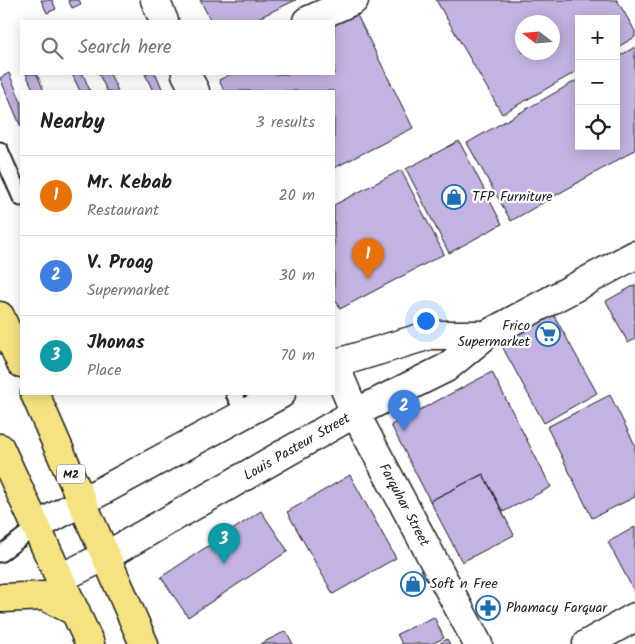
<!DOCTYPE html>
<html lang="en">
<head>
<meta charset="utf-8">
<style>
  :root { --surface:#fff; --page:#f6f6f6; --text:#202124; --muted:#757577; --line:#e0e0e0; --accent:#d93025 }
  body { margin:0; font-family:Kalam,sans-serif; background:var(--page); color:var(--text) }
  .controls { position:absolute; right:15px; top:15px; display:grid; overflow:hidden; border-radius:0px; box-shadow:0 2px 12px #0003 }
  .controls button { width:45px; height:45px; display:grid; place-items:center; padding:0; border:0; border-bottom:1px solid var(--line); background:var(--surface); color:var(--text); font:25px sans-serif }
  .compass { position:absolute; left:515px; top:15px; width:45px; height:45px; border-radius:50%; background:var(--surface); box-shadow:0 2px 12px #0003; rotate:286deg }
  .you { position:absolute; left:425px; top:320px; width:18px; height:18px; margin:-12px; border:4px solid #fff; border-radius:50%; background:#1a73e8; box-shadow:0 0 0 8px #1a73e833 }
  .badge { display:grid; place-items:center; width:32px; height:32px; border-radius:50%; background:var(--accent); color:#fff; font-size:16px; font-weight:700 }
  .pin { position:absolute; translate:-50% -41px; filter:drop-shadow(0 1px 2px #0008) }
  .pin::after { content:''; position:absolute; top:26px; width:18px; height:15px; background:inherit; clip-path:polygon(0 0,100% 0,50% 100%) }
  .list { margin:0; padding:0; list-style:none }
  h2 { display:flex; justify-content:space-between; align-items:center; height:65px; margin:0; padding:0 20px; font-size:21px }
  h2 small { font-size:16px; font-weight:400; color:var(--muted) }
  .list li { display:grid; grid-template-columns:32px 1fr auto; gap:15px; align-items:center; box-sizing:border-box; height:80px; padding:0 20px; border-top:1px solid var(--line) }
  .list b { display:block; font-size:19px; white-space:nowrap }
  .list p { margin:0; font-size:16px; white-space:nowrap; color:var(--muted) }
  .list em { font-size:16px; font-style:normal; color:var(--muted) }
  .icon { flex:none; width:28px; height:28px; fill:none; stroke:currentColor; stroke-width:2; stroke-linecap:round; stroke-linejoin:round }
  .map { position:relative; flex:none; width:635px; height:644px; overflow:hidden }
  .search { position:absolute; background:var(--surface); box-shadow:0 2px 12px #0003; left:20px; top:20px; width:315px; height:55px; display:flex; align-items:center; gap:12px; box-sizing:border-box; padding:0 18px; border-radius:0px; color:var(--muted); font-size:19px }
  .panel { position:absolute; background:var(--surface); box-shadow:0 2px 12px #0003; left:20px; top:90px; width:315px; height:305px; border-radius:0px }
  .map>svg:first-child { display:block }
  .building { fill:#c3b2e2; stroke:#1c1c1c; fill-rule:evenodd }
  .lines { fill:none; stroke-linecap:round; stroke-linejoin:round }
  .lane-casing { stroke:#1c1c1c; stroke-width:19 }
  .street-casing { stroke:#1c1c1c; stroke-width:31 }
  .secondary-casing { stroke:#1c1c1c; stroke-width:31 }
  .highway-casing { stroke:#1c1c1c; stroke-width:31 }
  .lane { stroke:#fff; stroke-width:15 }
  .street { stroke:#fff; stroke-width:28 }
  .secondary { stroke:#fff; stroke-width:28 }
  .highway { stroke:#f5e382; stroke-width:28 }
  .labels { text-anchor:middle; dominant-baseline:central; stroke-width:4.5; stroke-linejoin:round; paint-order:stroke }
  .shield { fill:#fff; stroke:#606060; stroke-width:1 }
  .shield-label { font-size:12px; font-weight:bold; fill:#1c1c1c }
  .poi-label { font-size:14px; fill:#1c1c1c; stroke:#fff; text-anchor:start }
  .street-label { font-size:14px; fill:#1c1c1c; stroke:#fff }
</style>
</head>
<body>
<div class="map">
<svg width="635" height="644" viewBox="0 0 635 644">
  <rect width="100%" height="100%" fill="#fff"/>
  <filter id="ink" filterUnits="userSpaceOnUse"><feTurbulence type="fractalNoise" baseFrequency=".02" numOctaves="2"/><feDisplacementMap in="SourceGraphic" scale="10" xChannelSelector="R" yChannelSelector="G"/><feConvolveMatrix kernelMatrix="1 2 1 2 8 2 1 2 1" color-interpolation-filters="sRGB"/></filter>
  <g filter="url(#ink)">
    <path class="building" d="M41,0H52L56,9L47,13Z
      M68,0H79L81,4L72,8Z
      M200,0H296L252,21H211Z
      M436,0H617L635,31V37L616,48V19H579V70L502,114ZM522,22H552V52H522Z
      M355,11L413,128L334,168V91H224L219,80L231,74H334V22Z
      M635,47V150L511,221L467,143L579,79V146H616V58Z
      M9,73L21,102V127L0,78Z
      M26,74H37L44,91H34Z
      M72,74H83L90,91H80Z
      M99,74H110L118,91H107Z
      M145,74H156L163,91H153Z
      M459,141L502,224L449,253L406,169Z
      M401,170L444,254L340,309L334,296V205Z
      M635,285V339L628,343L606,301Z
      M551,310L597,393L544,423L498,339Z
      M492,372L551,487L503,512L483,474L430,501L391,425Z
      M610,395L635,445V497L592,518L547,427Z
      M483,474L514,535L462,562L430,501Z
      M350,475L396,558L333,594L287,512Z
      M261,511L288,551L188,617L161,577Z
      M635,527V593L608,542Z
      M434,617L444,638L431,644H402L397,634Z
      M286,631L293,644H260Z
      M447,639L450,644H439Z"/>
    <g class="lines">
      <defs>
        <path id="lane" d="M0,150L21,198
          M234,394L244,414
          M0,554L37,526"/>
        <path id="street" d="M307,21L354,0
          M355,413L478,644
          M587,644L635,617"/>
        <path id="secondary" d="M155,0L164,21
          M186,74L195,91
          M334,363L355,413
          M334,364L430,335H486
          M37,526L281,394
          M60,578L106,556L355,413L446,368L486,335L635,255"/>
        <path id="highway" d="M0,316L21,363
          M35,394L144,644
          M0,448L90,644
          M4,598L44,596L76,612"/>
      </defs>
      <use href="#lane" class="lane-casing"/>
      <use href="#street" class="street-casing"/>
      <use href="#secondary" class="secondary-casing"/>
      <use href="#highway" class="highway-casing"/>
      <use href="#lane" class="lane"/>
      <use href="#street" class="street"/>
      <use href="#secondary" class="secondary"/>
      <use href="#highway" class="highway"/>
    </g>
  </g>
  <defs>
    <symbol id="shop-ring" viewBox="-11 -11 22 22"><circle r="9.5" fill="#fff" stroke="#1f6fb2" stroke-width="1.5"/><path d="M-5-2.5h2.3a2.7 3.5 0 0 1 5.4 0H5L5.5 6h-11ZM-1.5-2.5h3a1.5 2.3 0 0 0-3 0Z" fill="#1f6fb2"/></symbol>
    <symbol id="supermarket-ring" viewBox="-11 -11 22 22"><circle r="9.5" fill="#fff" stroke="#1f6fb2" stroke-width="1.5"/><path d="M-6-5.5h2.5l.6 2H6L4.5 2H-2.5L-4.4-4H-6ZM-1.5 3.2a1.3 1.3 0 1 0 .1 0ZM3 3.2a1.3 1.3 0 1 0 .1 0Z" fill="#1f6fb2"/></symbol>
    <symbol id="pharmacy-ring" viewBox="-11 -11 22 22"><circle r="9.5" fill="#fff" stroke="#1f6fb2" stroke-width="1.5"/><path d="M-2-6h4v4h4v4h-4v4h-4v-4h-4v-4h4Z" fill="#1f6fb2"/></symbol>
  </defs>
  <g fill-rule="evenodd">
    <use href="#shop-ring" x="440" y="183" width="28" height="28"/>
    <use href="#supermarket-ring" x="534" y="320" width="28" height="28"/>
    <use href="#shop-ring" x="399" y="570" width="28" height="28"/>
    <use href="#pharmacy-ring" x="474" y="594" width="28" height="28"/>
  </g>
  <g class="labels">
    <rect class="shield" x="57" y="464.5" width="28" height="19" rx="4"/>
    <g class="shield-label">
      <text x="71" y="474">M2</text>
    </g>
    <g class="poi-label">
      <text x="472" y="197">TFP Furniture</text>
      <text x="530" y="326" text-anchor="end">Frico<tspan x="530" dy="16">Supermarket</tspan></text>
      <text x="430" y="584">Soft n Free</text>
      <text x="506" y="608">Phamacy Farquar</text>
    </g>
    <g class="street-label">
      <text transform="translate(297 447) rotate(-30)">Louis Pasteur Street</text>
      <text transform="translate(404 505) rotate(62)">Farquhar Street</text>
    </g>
  </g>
</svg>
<div class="controls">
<button>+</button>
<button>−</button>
<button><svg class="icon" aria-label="locate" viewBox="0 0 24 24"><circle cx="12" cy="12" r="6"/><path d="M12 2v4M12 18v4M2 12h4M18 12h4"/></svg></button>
</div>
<svg class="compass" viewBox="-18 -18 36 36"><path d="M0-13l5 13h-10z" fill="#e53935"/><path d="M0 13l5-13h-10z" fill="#757577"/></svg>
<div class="you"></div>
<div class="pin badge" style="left:368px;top:279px;background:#e8710a">1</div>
<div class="pin badge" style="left:404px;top:431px;background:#3f7fe0">2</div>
<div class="pin badge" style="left:224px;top:564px;background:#0f9aa8">3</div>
<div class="search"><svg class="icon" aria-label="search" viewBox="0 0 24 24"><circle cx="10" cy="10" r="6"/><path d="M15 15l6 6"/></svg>Search here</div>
<section class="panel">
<h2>Nearby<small>3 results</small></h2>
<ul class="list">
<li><span class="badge" style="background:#e8710a">1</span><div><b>Mr. Kebab</b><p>Restaurant</p></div><em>20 m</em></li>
<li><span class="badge" style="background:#3f7fe0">2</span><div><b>V. Proag</b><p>Supermarket</p></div><em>30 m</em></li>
<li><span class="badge" style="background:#0f9aa8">3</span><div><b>Jhonas</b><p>Place</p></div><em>70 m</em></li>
</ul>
</section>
</div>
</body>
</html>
